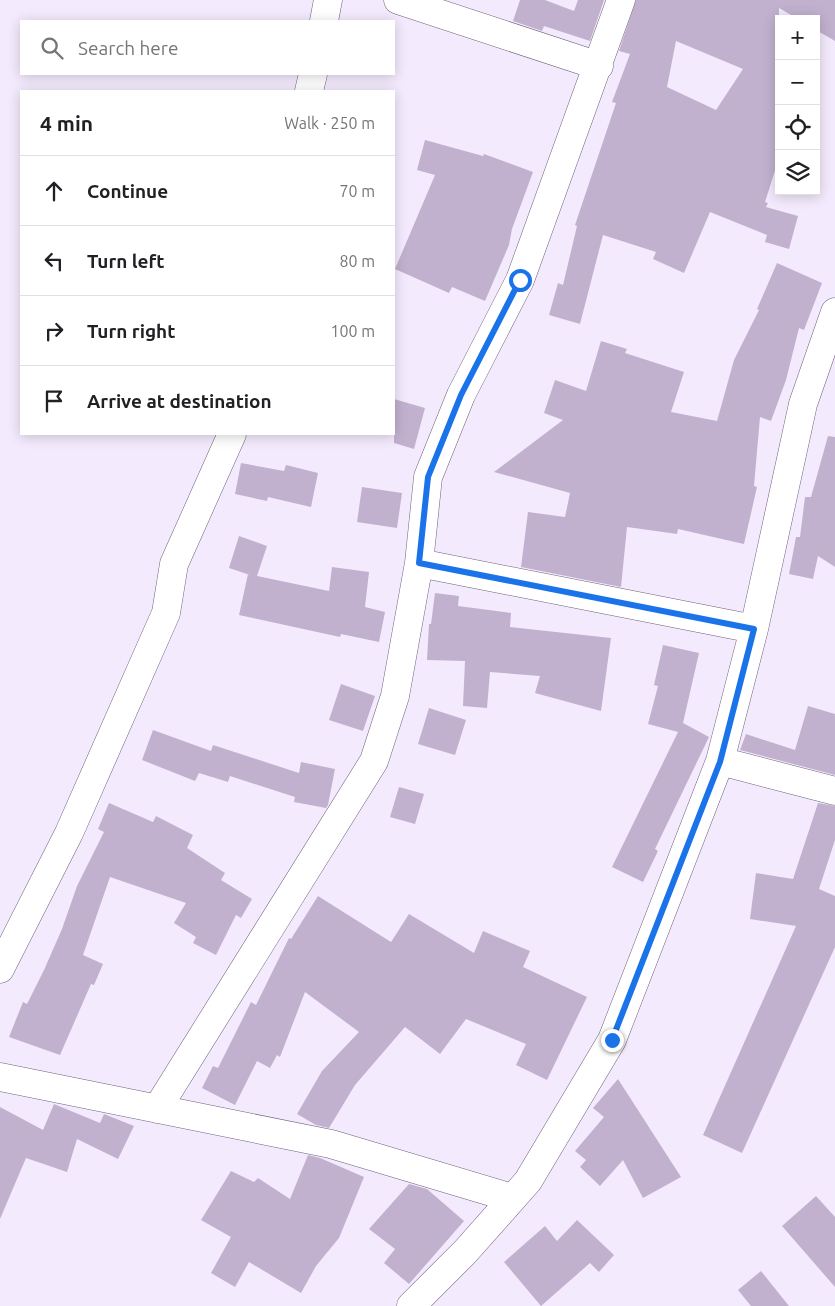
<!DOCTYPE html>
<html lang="en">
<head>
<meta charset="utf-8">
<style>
  :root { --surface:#fff; --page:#f6f6f6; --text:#202124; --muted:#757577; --line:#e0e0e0 }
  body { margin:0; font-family:Ubuntu,sans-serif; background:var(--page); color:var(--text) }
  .controls { position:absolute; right:15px; top:15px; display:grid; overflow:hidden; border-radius:0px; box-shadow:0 2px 12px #0003 }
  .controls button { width:45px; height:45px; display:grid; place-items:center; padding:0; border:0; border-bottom:1px solid var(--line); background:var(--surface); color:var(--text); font:25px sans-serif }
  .stop { position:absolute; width:15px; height:15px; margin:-11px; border:4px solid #1a73e8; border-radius:50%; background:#fff }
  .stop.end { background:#1a73e8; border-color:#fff; box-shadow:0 1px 5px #0008 }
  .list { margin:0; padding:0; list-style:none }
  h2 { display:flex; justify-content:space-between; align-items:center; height:65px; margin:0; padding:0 20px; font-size:21px }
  h2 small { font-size:16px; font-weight:400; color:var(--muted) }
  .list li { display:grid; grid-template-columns:32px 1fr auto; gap:15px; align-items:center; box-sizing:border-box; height:70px; padding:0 20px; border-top:1px solid var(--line) }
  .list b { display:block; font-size:19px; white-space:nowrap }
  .list em { font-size:16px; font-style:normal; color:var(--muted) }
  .icon { flex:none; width:28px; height:28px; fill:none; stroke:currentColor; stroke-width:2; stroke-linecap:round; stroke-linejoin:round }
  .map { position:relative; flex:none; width:835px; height:1306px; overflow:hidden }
  .search { position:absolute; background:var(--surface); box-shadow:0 2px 12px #0003; left:20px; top:20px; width:375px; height:55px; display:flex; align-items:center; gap:12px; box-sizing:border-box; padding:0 18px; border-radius:0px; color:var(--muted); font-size:19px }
  .panel { position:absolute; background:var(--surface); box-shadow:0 2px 12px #0003; left:20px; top:90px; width:375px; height:345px; border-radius:0px }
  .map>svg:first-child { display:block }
  .building { fill:#c1b1cf; fill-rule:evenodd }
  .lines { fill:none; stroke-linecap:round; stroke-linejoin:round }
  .minor-casing { stroke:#6f607b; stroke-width:29 }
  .minor { stroke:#fff; stroke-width:28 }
  .route { stroke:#1a73e8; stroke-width:6 }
</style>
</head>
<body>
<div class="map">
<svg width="835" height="1306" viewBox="0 0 835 1306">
  <rect width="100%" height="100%" fill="#f4eafd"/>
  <path class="building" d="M520,0H545L574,11L578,0H604L590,41L544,26L542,31L513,21Z
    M636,0H835V41L816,30V19H798L779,8V158L765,202L768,203L766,207L798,216L789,249L765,242L767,235L710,212L684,273L653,259L656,252L603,235L580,324L549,315L558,283L563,285L577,226L575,225L616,103L612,102L630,54L619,51ZM676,41L743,69L716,110L667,87Z
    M425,140L483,156L484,154L533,172L512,229L509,245L485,301L452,287L449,293L395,269L435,175L417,170Z
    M777,263L822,283L804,330L799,328L786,380L771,421L760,417L754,486L757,487L744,544L678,529L677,534L627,527L621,587L521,567L528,512L565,517L570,493L494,472L563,420L544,413L555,380L586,391L601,341L627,349L625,353L684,372L671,412L717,421L734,360L759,310L757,309Z
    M394,399L425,408L414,449L394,443Z
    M828,436L835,437V567L818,556L813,579L789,574L796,537H800L805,497H811Z
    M241,463L284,471L286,465L318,473L311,507L268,497L267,501L235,494Z
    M362,487L402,493L397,528L357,522Z
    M239,536L267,546L257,576L329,591L332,567L369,572L365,607L385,612L379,642L341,634L340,637L239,615L248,574L250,575L229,568Z
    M435,593L459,596L458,606L511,613L510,627L611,638L601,711L535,693L540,676L490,672L487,708L463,706L465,661L427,660L429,624H431Z
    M663,645L699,653L683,723L709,737L655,849L658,851L643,882L612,867L678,732L648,724L658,686L654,685Z
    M341,684L375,696L363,731L329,720Z
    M808,706L835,714V775L740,750L746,734L795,750Z
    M429,708L466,720L455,755L418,744Z
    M153,730L211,751L213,745L299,773L301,762L335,769L328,805L326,808L294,802L295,797L230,776L228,782L199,773L195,781L142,760Z
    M399,787L424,794L415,824L390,817Z
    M109,803L153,822L156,816L193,835L187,848L225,873L221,880L252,899L241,918L236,915L216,955L193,943L196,937L174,923L186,903L110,877L83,955L103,964L94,985L91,984L60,1055L9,1037L23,1002L27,1004L44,970L62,929L77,886L104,832L98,829Z
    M818,803L835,806V840L819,889L835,896V947L742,1153L703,1135L796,926L750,919L756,873L793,879Z
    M318,896L391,942L409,914L474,953L483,931L530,951L523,967L587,997L547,1080L516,1065L526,1044L466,1019L440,1054L405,1027L355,1085L329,1128L316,1125L297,1114L322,1071L359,1032L305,992L280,1057L277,1055L270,1068L257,1061L235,1105L202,1088L213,1066L218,1068L251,1002L256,1005L289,938L291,939Z
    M618,1079L681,1177L643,1198L623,1160L600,1186L580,1167L586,1160L575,1151L604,1117L593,1108Z
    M54,1104L100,1123L104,1114L134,1126L118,1159L77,1139L67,1172L26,1158L0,1219V1107L43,1130Z
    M308,1155L320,1158L364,1177L339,1238L316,1266L301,1293L249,1262L235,1287L211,1273L231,1237L201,1220L231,1171L254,1182L258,1178L290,1199Z
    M409,1184L427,1189L464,1221L409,1284L384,1263L395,1249L369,1229Z
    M816,1196L835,1217V1287L782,1226Z
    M577,1220L614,1255L599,1272L590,1263L541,1306L504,1262L545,1226L557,1241Z
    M761,1271L789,1306H751L738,1290Z"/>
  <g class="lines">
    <defs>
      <path id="minor" d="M398,0L599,66
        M324,21L328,0
        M309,91L313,74
        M419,563L754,629
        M720,761L835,791
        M0,969L69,833L166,613L174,564L232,434
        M0,1077L331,1144L512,1198
        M157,1109L374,761L395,696L419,563L428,477L461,395L520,280L621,0
        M411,1306L465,1252L528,1181L612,1040L720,761L754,629L803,404L835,312"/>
    </defs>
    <use href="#minor" class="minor-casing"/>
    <use href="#minor" class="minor"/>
  </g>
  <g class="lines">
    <path class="route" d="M520,280L461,395L428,477L419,563L754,629L720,762L612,1040"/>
  </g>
</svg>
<div class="controls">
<button>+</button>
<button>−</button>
<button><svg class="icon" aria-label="locate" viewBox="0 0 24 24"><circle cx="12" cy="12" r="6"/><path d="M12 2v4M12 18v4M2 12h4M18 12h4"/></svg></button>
<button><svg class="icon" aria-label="layers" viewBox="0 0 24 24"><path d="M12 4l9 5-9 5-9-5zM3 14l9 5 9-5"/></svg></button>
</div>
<div class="stop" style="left:520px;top:280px"></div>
<div class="stop end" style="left:612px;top:1040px"></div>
<div class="search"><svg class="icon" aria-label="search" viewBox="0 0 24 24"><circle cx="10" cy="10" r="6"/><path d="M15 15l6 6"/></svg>Search here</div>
<section class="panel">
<h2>4 min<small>Walk · 250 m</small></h2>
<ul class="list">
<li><svg class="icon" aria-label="ahead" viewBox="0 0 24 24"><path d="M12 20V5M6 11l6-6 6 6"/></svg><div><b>Continue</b></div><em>70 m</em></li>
<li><svg class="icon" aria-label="left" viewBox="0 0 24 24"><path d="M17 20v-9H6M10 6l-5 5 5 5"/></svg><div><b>Turn left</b></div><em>80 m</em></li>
<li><svg class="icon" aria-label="right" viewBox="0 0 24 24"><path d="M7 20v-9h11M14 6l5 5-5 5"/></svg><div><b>Turn right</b></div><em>100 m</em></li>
<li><svg class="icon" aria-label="arrive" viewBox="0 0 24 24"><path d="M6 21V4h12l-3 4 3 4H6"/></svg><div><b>Arrive at destination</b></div></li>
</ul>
</section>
</div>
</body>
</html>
